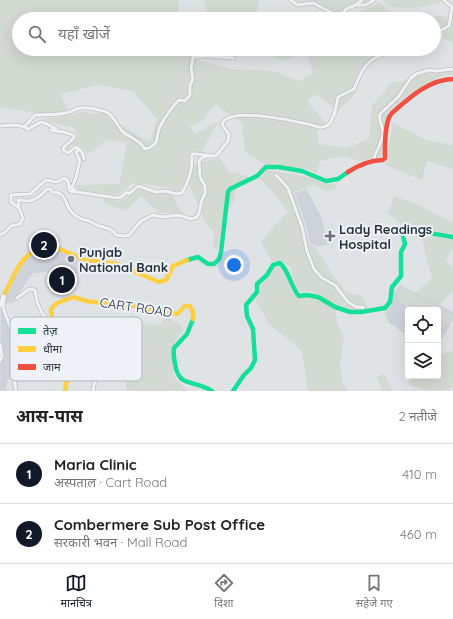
<!DOCTYPE html>
<html lang="hi">
<head>
<meta charset="utf-8">
<style>
  :root { --surface:#fff; --page:#f2f2f2; --text:#222; --muted:#767676; --line:#e0e0e0; --accent:#111827 }
  body { margin:0; font-family:Quicksand,"Noto Sans Devanagari",sans-serif; background:var(--page); color:var(--text) }
  .controls { position:absolute; right:12px; bottom:12px; display:grid; overflow:hidden; border-radius:4px; box-shadow:0 4px 16px #0002 }
  .controls button { width:36px; height:36px; display:grid; place-items:center; padding:0; border:0; border-bottom:1px solid var(--line); background:var(--surface); color:var(--text); font:20px sans-serif }
  .you { position:absolute; left:234px; top:265px; width:14px; height:14px; margin:-10px; border:3px solid #fff; border-radius:50%; background:#1a73e8; box-shadow:0 0 0 6px #1a73e833 }
  .badge { display:grid; place-items:center; width:26px; height:26px; border-radius:50%; background:var(--accent); color:#fff; font-size:13px; font-weight:700 }
  .pin { position:absolute; translate:-50% -50%; border:2px solid #fff; box-shadow:0 1px 4px #0006 }
  .list { margin:0; padding:0; list-style:none }
  h2 { display:flex; justify-content:space-between; align-items:center; height:52px; margin:0; padding:0 16px; font-size:17px }
  h2 small { font-size:13px; font-weight:400; color:var(--muted) }
  .list li { display:grid; grid-template-columns:26px 1fr auto; gap:12px; align-items:center; box-sizing:border-box; height:60px; padding:0 16px; border-top:1px solid var(--line) }
  .list b { display:block; font-size:15px; white-space:nowrap }
  .list p { margin:0; font-size:13px; white-space:nowrap; color:var(--muted) }
  .list em { font-size:13px; font-style:normal; color:var(--muted) }
  .icon { flex:none; width:22px; height:22px; fill:none; stroke:currentColor; stroke-width:2; stroke-linecap:round; stroke-linejoin:round }
  .map { position:relative; flex:none; width:453px; height:391px; overflow:hidden }
  .search { position:absolute; background:var(--surface); box-shadow:0 4px 16px #0002; left:12px; right:12px; top:12px; height:44px; display:flex; align-items:center; gap:10px; box-sizing:border-box; padding:0 14px; border-radius:22px; color:var(--muted); font-size:15px }
  .sheet { height:172px; background:var(--surface) }
  nav { display:flex; justify-content:space-around; align-items:center; box-sizing:border-box; height:56px; border-top:1px solid var(--line); background:var(--surface); font-size:11px; color:var(--muted) }
  nav a { display:grid; justify-items:center; gap:2px }
  nav .on { color:var(--accent) }
  .map>svg:first-child { display:block }
  .built { fill:#ced3d9 }
  .green { fill:#d2dad1 }
  .lines { fill:none; stroke-linecap:round; stroke-linejoin:round }
  .street-casing { stroke:#bec1c4; stroke-width:4.5 }
  .street { stroke:#f0f1f2; stroke-width:3 }
  .fast { stroke:#16e098; stroke-width:4.5 }
  .slow { stroke:#ffcf43; stroke-width:4.5 }
  .jam { stroke:#f24e42; stroke-width:4.5 }
  .poi-dot { fill:#687079; stroke:#eef2f6; stroke-width:1.5 }
  .labels { text-anchor:middle; dominant-baseline:central; stroke-width:4; stroke-linejoin:round; paint-order:stroke }
  .poi-label { font-size:13px; font-weight:bold; fill:#27323f; stroke:#eef2f6; text-anchor:start }
  .street-label { font-size:13px; fill:#27323f; stroke:#eef2f6 }
  .key { fill:#eef2f6; stroke:#b2b8bf; stroke-width:1 }
  .key-label { font-size:11px; fill:#27323f }
</style>
</head>
<body>
<div class="map">
<svg width="453" height="391" viewBox="0 0 453 391">
  <rect width="100%" height="100%" fill="#e0e3e6"/>
  <path class="built" d="M306,189L321,216L328,245L316,246L310,244L305,222L295,193Z
    M41,245L82,257L80,274L59,271L33,273L23,287L14,302L5,304L4,312L15,348L14,359L11,367L12,375L7,382V391H0L1,299L21,259Z
    M400,285L453,312V318L443,338L438,341V310H408V336L388,322L385,311L391,305L393,293Z"/>
  <path class="green" d="M0,0H179L178,19H19V49H186L198,60L230,69L273,71L300,81L313,72L306,49H388L375,56L359,70L356,93L338,111L315,94L307,101L326,123L317,131L319,144L347,148L369,139L372,106L392,82L402,81L423,74L453,71V75H445L432,81L390,109L387,121L381,157L358,161L345,156L320,161L317,173L303,168L266,165L245,152L242,123L216,105L210,110L204,120L190,126L194,134L211,126L216,122L218,123L201,152L190,153C190,170 189,177 179,191H174L165,187L133,183L121,192L114,195L77,190V185L119,184L127,143L107,140L88,154L80,145L71,146L68,150L66,147L78,136L74,128L51,123L43,119L73,115L83,111L95,114L102,112L131,131L150,142L157,119L133,91L98,85L61,94L68,111L46,113H35L0,107Z
    M204,0H259L256,16L250,19H196L206,11Z
    M295,0H371C361,7 351,1 342,11L332,10L314,1L298,2Z
    M382,0H442L440,3L412,8L391,7Z
    M379,3L398,17L442,16L448,18L447,26L434,32V19H343Z
    M313,13L342,19H306Z
    M453,22V42L443,39L442,35Z
    M195,49H293L296,55L286,61L257,52L222,57L197,51Z
    M393,123L426,140L453,145V169L427,161L422,180L385,165Z
    M219,158L230,172L248,176L249,178L238,184L233,205L224,208L217,250L213,248L214,231L206,224L189,185L194,165L201,162Z
    M267,170L310,177L326,184H335L336,189L327,191L314,185L294,192L304,223L309,245L315,247L333,275L347,293L362,296L368,309L358,311L342,308L311,291L300,292L295,288L291,268L281,260L272,262L261,242L273,227L288,212L273,192L259,178Z
    M140,189L157,194H166L173,196L182,213H159L141,196L126,211L106,204L103,198L120,201C127,196 134,194 140,189Z
    M394,196L417,204L453,223V234L429,230L419,231L405,227L388,213Z
    M421,236L453,239V248L446,260L453,268V293L452,292L439,305L415,293L432,278Z
    M274,267H279L285,272L292,292L299,298L311,296L336,310L337,324L344,336L340,367L343,382L347,391H308L302,351L270,325L255,300L260,292L259,286L269,276Z
    M403,287L451,315L444,328L438,325V310H412L396,300Z
    M164,315L184,328L172,347L173,373L176,379L188,391H127L125,380L136,361L124,344L95,333L96,323L133,329L140,323L155,326L163,323Z
    M453,351V386L449,390H424L407,384L413,376H438V355Z
    M384,374L393,391H383L376,377Z"/>
  <g class="lines">
    <defs>
      <path id="street" d="M291,0L297,5L313,3L332,13L342,14L346,9L356,5H366L374,0
        M356,5L362,0
        M434,34L449,26L452,7L444,0
        M0,126L15,125L26,127V129H28L41,122L47,124L56,129L51,130C59,132 66,131 74,136V138L63,148L64,151L68,153L76,147L79,149L76,152L80,161L79,165L76,178L72,187L76,192
        M26,127L25,126L35,115C46,115 56,115 66,113C72,112 76,108 81,108C86,107 103,110 108,113C115,118 117,126 123,132C130,138 140,140 145,149L149,148L156,143L159,129L164,119L174,105L179,100L185,101L190,95V85L193,79L191,68L193,57L209,56L234,58
        M79,149L83,154L84,159
        M212,156L203,157L199,161L200,177L205,186V194C199,202 202,209 197,217L191,219L179,215L162,217L153,215L141,221L129,235L125,236L116,235C111,227 104,228 97,225C94,224 92,222 89,221C86,220 83,220 80,218C77,217 72,213 70,210C64,201 66,192 52,192L51,189H47C42,195 36,201 27,201C24,201 21,200 18,200L19,208L11,202V195L30,194L46,180C56,181 54,185 64,178L68,181L70,191L117,198L121,197L127,192L129,194L138,186L156,192L166,191L176,194L182,193C190,179 192,170 192,154H196L216,156L228,141L229,134L222,125C223,123 223,121 225,120C237,109 291,120 307,124C314,125 321,130 328,125C335,119 336,106 338,97L354,89C359,77 363,65 375,58C381,55 387,53 392,49
        M376,160L374,158C376,150 383,142 383,133C383,126 378,121 380,114L398,97L411,78L416,74L429,70L436,71L453,69
        M276,175L288,188L302,227L307,251L314,269L322,278L335,285L348,302L356,307H363V312
        M0,234H3L11,226L20,224L23,218L19,208
        M5,293L3,308L11,329L18,359L12,368L16,391
        M17,298L29,289L35,290L37,302L42,313L46,318L52,340L58,350
        M0,306L3,296
        M0,344L2,356L0,361
        M68,361L96,353L102,357C104,371 93,379 93,391"/>
    </defs>
    <use href="#street" class="street-casing"/>
    <use href="#street" class="street"/>
    <path class="fast" d="M187,260L198,257L208,264H214L219,259L221,252L228,192L230,189L257,176L266,167H278L302,171L326,181L338,179L348,172
      M193,319L187,334L174,348C173,354 174,358 175,364C179,389 194,379 212,391
      M233,391L244,375L251,368L255,360L253,329L247,316L246,305L257,292V284L267,275L273,265L280,263C290,272 290,286 299,296L307,295L318,297L335,307L350,312H361L385,308L390,302L392,287L401,276V252L405,244L403,236L408,231L419,234L429,233L453,237"/>
    <path class="slow" d="M5,293C17,270 20,255 46,245L57,248L86,260L117,264L159,282L166,280L173,266L187,260
      M65,391L69,371V364L59,348L58,340L51,313V309L57,303L74,297L86,301L117,305L138,306L151,310L177,314L185,306H190L193,312V319"/>
    <path class="jam" d="M348,172C359,165 370,160 383,160L385,158C385,147 384,121 392,113C409,98 430,79 453,79"/>
  </g>
  <g class="poi-dot">
    <path d="M328 230h4v4h4v4h-4v4h-4v-4h-4v-4h4z"/>
    <circle cx="71" cy="259" r="4"/>
  </g>
  <g class="labels">
    <g class="poi-label">
      <text x="339" y="229">Lady Readings<tspan x="339" dy="15">Hospital</tspan></text>
      <text x="79" y="252">Punjab<tspan x="79" dy="15">National Bank</tspan></text>
    </g>
    <g class="street-label">
      <text transform="translate(136 307) rotate(8)">CART ROAD</text>
    </g>
  </g>
  <rect x="10" y="317" width="132" height="64" rx="6" class="key"/>
  <rect x="18" y="328" width="18" height="6" fill="#16e098"/>
  <rect x="18" y="346" width="18" height="6" fill="#ffcf43"/>
  <rect x="18" y="364" width="18" height="6" fill="#f24e42"/>
  <g class="key-label">
    <text x="43" y="335">तेज़</text>
    <text x="43" y="353">धीमा</text>
    <text x="43" y="371">जाम</text>
  </g>
</svg>
<div class="controls">
<button><svg class="icon" aria-label="locate" viewBox="0 0 24 24"><circle cx="12" cy="12" r="6"/><path d="M12 2v4M12 18v4M2 12h4M18 12h4"/></svg></button>
<button><svg class="icon" aria-label="layers" viewBox="0 0 24 24"><path d="M12 4l9 5-9 5-9-5zM3 14l9 5 9-5"/></svg></button>
</div>
<div class="you"></div>
<div class="pin badge" style="left:62px;top:280px">1</div>
<div class="pin badge" style="left:44px;top:245px">2</div>
<div class="search"><svg class="icon" aria-label="search" viewBox="0 0 24 24"><circle cx="10" cy="10" r="6"/><path d="M15 15l6 6"/></svg>यहाँ खोजें</div>
</div>
<section class="sheet">
<h2>आस-पास<small>2 नतीजे</small></h2>
<ul class="list">
<li><span class="badge">1</span><div><b>Maria Clinic</b><p>अस्पताल · Cart Road</p></div><em>410 m</em></li>
<li><span class="badge">2</span><div><b>Combermere Sub Post Office</b><p>सरकारी भवन · Mall Road</p></div><em>460 m</em></li>
</ul>
</section>
<nav>
<a class="on"><svg class="icon" aria-label="map" viewBox="0 0 24 24"><path d="M3 6l6-2 6 2 6-2v14l-6 2-6-2-6 2zM9 4v14M15 6v14"/></svg>मानचित्र</a>
<a><svg class="icon" aria-label="directions" viewBox="0 0 24 24"><path d="M12 3l9 9-9 9-9-9zM9 14v-3h6M13 9l2 2-2 2"/></svg>दिशा</a>
<a><svg class="icon" aria-label="saved" viewBox="0 0 24 24"><path d="M7 4h10v16l-5-4-5 4z"/></svg>सहेजे गए</a>
</nav>
</body>
</html>
